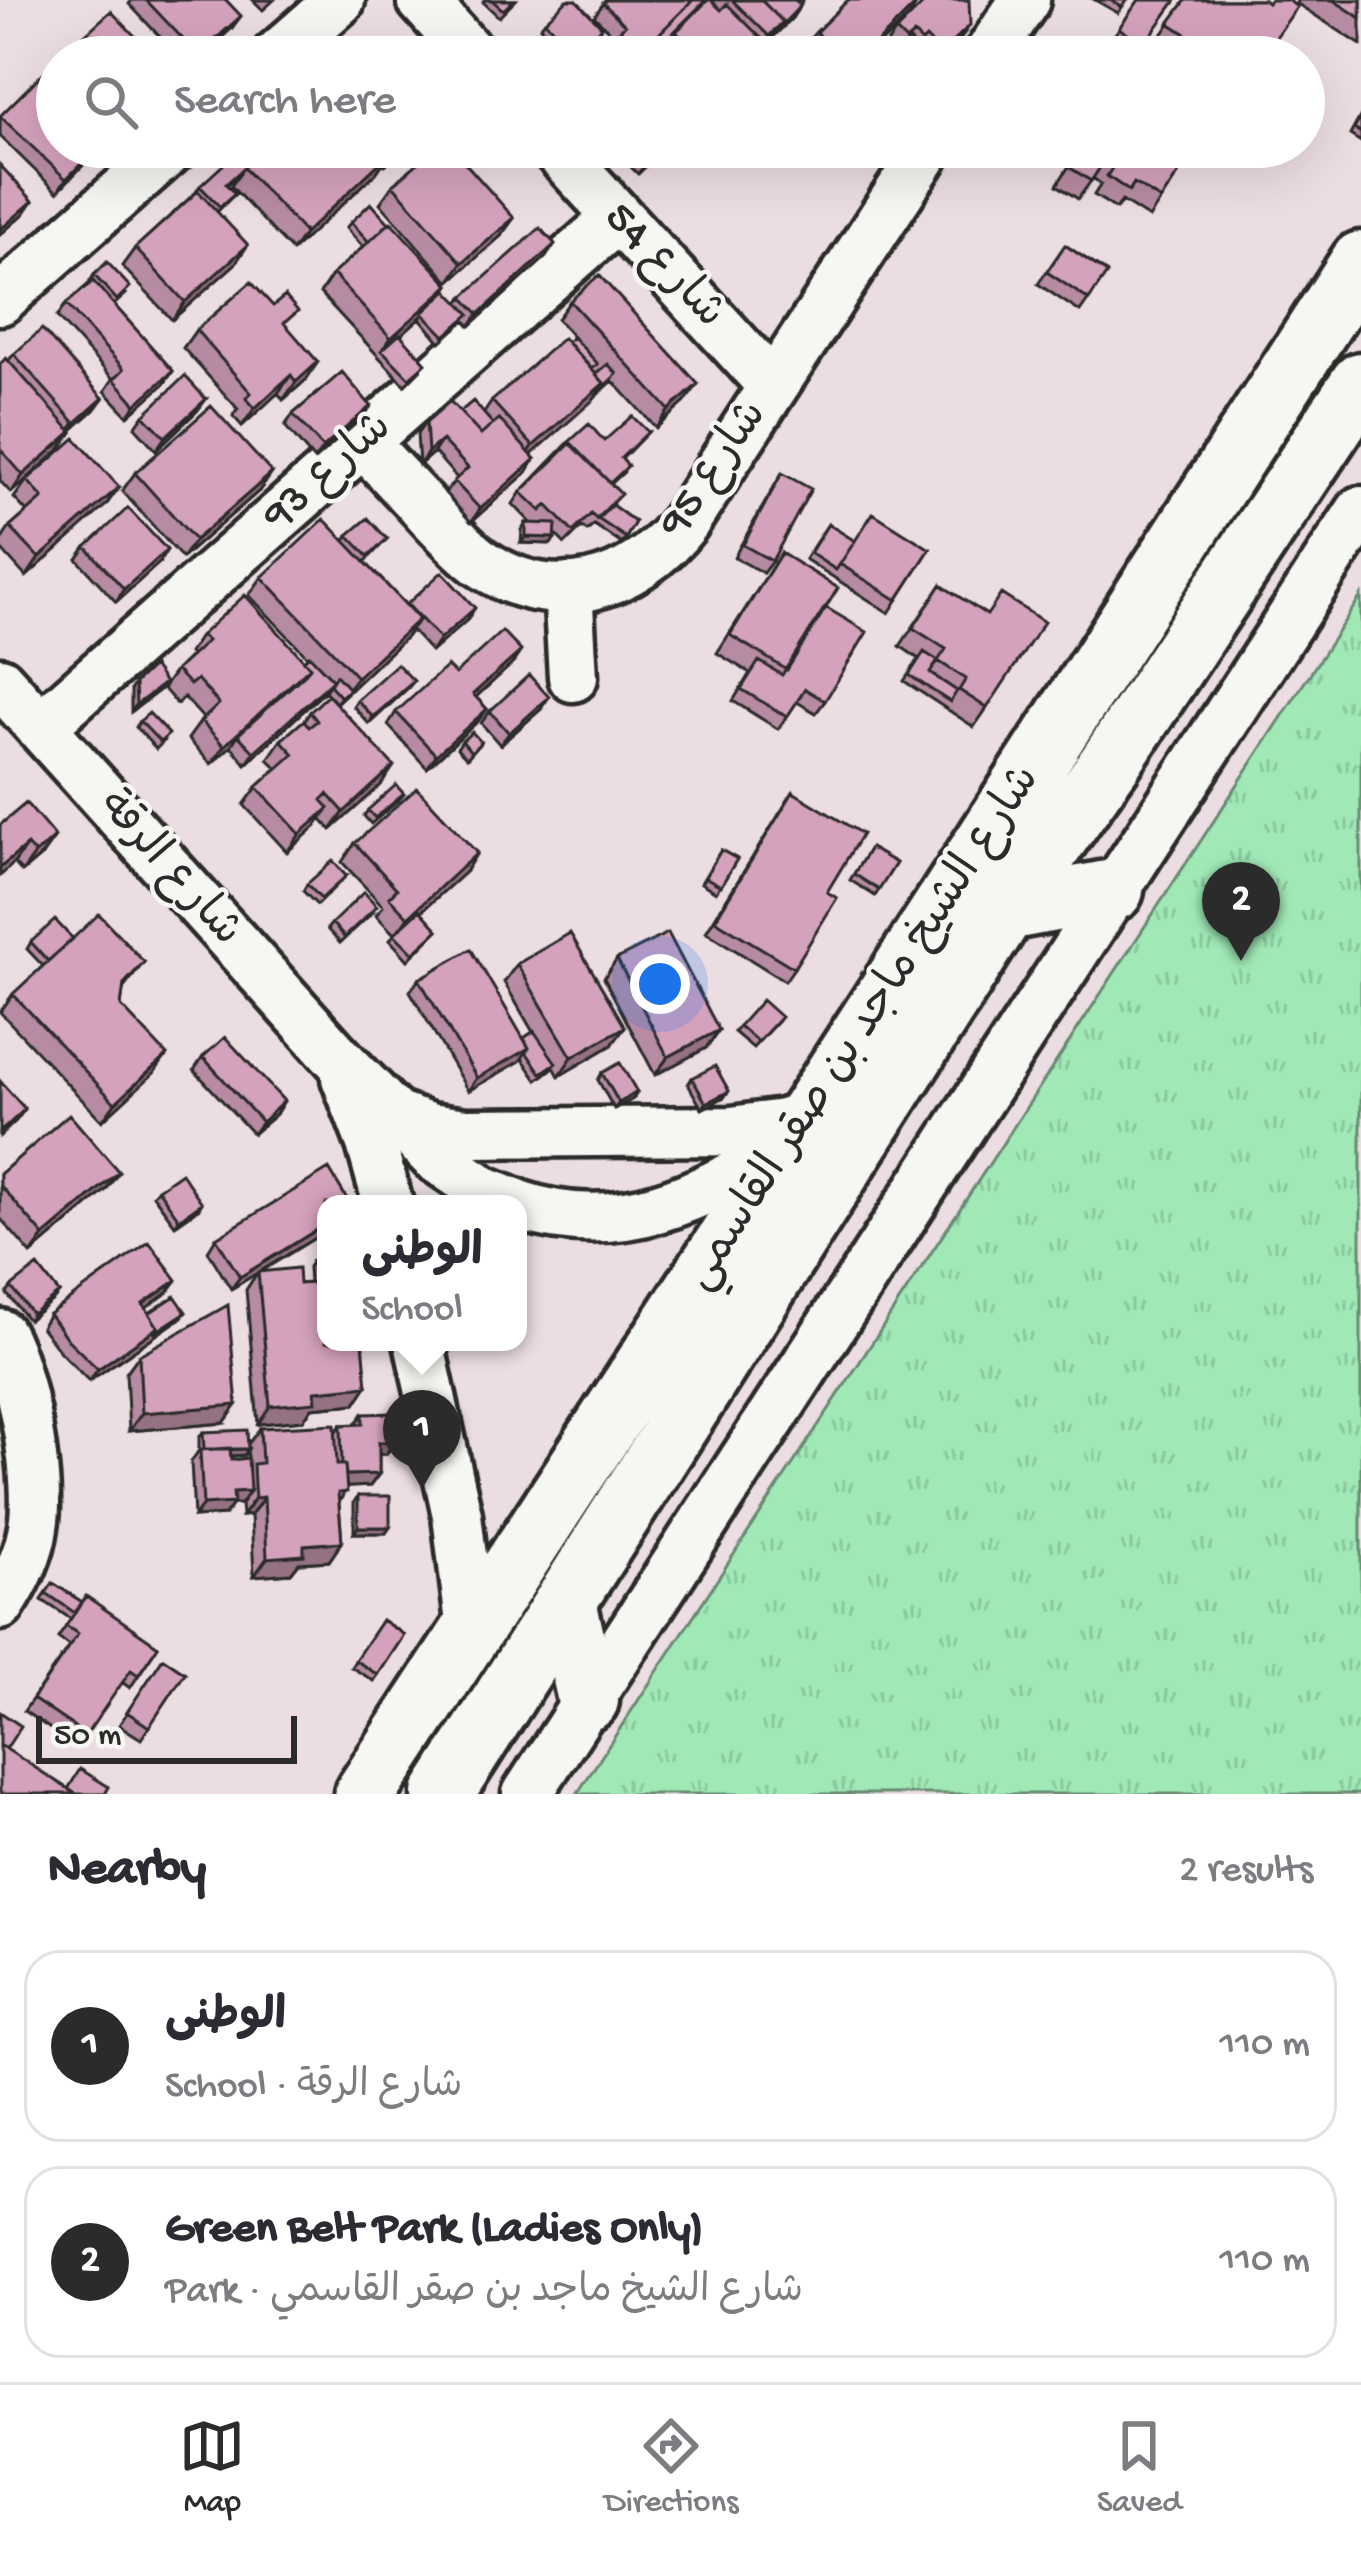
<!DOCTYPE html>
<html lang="en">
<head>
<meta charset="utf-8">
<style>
  :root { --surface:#fff; --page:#f2f2f3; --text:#2b2b33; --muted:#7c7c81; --line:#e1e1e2; --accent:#2b2b2b }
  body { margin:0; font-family:"Gochi Hand","Playpen Sans Arabic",sans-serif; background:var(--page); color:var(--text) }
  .scale { position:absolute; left:36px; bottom:30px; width:261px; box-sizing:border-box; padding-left:12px; border:6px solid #2b2b2b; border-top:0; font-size:33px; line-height:42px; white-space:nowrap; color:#2b2b2b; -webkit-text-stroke:9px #f6f6f2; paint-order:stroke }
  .you { position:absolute; left:660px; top:984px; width:42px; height:42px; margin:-30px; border:9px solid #fff; border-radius:50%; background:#1a73e8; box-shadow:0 0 0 18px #1a73e833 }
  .badge { display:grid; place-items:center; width:78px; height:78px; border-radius:50%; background:var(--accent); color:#fff; font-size:39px; font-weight:700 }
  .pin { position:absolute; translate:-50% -99px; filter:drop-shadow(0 3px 6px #0008) }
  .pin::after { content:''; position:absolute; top:63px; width:42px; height:36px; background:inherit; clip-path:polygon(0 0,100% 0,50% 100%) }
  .popup { position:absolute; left:317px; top:1195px; width:210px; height:156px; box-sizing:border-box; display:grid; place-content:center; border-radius:24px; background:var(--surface); filter:drop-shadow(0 3px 9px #0005); font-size:39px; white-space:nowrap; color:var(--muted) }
  .popup b { font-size:45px; color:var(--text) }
  .popup::after { content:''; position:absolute; left:50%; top:100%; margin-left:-24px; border:24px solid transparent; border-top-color:var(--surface) }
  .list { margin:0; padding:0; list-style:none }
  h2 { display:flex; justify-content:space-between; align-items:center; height:156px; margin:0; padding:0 48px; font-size:51px }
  h2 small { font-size:39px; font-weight:400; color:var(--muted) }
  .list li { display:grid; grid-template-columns:78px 1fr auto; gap:36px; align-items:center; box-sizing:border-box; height:192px; margin:0 24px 24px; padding:0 24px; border:3px solid var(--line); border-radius:36px }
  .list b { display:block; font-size:45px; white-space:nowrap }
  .list p { margin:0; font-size:39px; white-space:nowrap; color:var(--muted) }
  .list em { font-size:39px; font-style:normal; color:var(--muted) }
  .icon { flex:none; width:66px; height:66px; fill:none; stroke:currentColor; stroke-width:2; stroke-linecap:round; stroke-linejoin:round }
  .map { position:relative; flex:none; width:1361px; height:1794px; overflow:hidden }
  .search { position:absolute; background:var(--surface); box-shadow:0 12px 48px #0002; left:36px; right:36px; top:36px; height:132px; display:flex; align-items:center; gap:30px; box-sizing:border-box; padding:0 42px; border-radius:66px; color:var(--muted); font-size:45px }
  .sheet { height:588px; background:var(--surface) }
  nav { display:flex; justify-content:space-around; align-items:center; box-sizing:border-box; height:168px; border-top:3px solid var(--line); background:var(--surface); font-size:33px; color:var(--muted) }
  nav a { display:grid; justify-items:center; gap:6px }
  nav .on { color:var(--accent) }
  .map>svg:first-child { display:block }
  .park { fill:url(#park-tufts); stroke:#668a71; stroke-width:3 }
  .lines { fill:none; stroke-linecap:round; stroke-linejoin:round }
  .minor-casing { stroke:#2b2b2b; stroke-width:57 }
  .major-casing { stroke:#2b2b2b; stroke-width:69 }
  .minor { stroke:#f6f6f2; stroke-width:48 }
  .major { stroke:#f6f6f2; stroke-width:60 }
  .wall { fill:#b78ba3; stroke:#2b2b2b; stroke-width:3; fill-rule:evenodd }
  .shaded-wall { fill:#957184; stroke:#2b2b2b; stroke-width:3 }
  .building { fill:#d5a2bd; stroke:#2b2b2b; stroke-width:3 }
  .labels { text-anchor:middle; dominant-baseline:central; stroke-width:9; stroke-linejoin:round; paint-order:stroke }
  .street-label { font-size:45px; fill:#2b2b2b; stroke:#f6f6f2 }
</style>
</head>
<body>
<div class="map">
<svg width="1361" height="1794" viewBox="0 0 1361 1794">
  <defs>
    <pattern id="park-tufts" width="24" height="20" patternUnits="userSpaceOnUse" patternTransform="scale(3)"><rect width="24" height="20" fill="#a0e9b7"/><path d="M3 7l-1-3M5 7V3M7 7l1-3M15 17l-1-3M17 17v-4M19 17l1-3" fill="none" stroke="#8ac89e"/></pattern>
  </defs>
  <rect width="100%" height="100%" fill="#ecdde2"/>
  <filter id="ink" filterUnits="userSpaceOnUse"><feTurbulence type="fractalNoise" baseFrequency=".00833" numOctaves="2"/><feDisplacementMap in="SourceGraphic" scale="24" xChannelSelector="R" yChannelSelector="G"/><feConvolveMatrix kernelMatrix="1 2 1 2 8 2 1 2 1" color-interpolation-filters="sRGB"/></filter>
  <g filter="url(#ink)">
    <path class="park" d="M1361,596V1794H577Z"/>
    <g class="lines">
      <defs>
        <path id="minor" d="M422,0L473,57
          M275,57L340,0
          M987,57L1025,0
          M554,147L773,386
          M0,300L173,147
          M363,442C386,467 410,492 433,517C448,532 462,549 480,562C552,612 634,588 685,522L929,147
          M568,588L573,677
          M0,682L337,1057L436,1158L483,1190L517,1204
          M40,727L617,218
          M346,1078L371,1143L388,1204
          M397,1117L429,1128L466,1133L732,1131L783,1124L808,1116
          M518,1205C621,1240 699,1197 787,1146
          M0,1334C22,1375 41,1482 33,1527C29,1556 16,1581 0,1605
          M419,1342L457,1515L471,1631
          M527,1794L1361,511"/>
        <path id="major" d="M1006,910L1113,890
          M566,1602L588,1700
          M365,1794L791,1143L1361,262
          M443,1794L1006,910L1110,763L1361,383"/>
      </defs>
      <use href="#minor" class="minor-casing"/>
      <use href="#major" class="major-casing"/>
      <use href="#minor" class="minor"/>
      <use href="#major" class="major"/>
    </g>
    <path class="wall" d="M132,0H226L232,28L201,57H179L129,4Z
      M253,0H274L263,10Z
      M484,0H516L499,17L483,2Z
      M606,0H803L792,18L753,57H593L614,36L594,16Z
      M916,0L917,3L909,16L879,45L891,57H793L816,32Z
      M1095,0H1127L1118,13Z
      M1139,0H1176L1135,57H1099Z
      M1186,0H1264L1262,57H1170L1173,53L1157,42Z
      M1298,0H1361V45L1296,3Z
      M545,21L598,34L573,57H550L547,54L556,43L540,27Z
      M896,31L961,38L941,57H892L896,52L887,43Z
      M1361,115V142L1350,135Z
      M0,116L101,147L57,192L0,136Z
      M267,147H405L385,165L383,163L376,173L292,251L231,186L241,172L227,185L235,194L217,212L235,264L172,320L122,266L135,248L196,192L200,186L249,163Z
      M436,147H453L452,148L501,236L449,282L380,203L393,185Z
      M610,147H665L638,174Z
      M1081,147H1196L1149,218L1122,201L1116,209L1094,195L1101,184L1093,178L1078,199L1057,185Z
      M351,222L449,285L441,297L459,303L463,297L546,257L470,326L465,320L440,342L420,318L401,335L421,369L405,385L320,293L333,274L363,247L346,228Z
      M1065,245L1107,273L1080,312L1038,284Z
      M94,275L126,294L114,305L173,371L164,384L128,416L105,391L113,379L57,317L66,304L91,282L90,281Z
      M570,301L685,402L656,428L613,381L531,455L535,459L527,472L471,522L445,493L457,478L434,452L419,465L417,434L426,422L460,412L484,413L492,401L567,342L573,337L557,319Z
      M287,327L306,380L283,400L278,393L242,426L233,416L238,409L183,348L196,330Z
      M14,354L103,398L94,410L71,431L72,432L59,450L11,493L0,481V364L8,361Z
      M206,399L197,411L156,450L135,427L144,415Z
      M371,406L362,418L314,460L285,426L293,414Z
      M648,432L622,459L624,472L611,484L613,506L635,522L622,544L594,525L587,531L582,527L565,544L556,535L551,544L521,543L522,530L526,523L532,524L513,504L521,492L569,442L604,441Z
      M135,473H272L259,491L182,558L122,491Z
      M782,473L772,561L763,573L734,557Z
      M27,480L119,487L106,505L26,577L0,548V542L10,527L27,512L14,498Z
      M828,524L854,541L930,549L889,613L805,559Z
      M348,535L387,539L365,562L406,605L467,620L431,652L411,630L406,637L336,703L325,691L246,764L231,746L211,764L188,739L203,718L184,697L177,704L163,688L176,670L191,655L189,653L201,635L304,660L307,656L249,595L262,577L345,540Z
      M86,547L159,563L116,602L77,559Z
      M781,553L825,607V701L816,713L797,702L778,729L733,701L750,673L717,653Z
      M941,585L987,708L974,727L904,681L919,659L900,646Z
      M512,664L476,697L487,709L478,721L427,768L388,725L396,712L455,674Z
      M135,683H165L161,689L131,712V689Z
      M409,687L369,724L353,706L357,700Z
      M540,710L500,745L481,723L490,711Z
      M310,712L381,785L331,830L321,819L316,826L287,852L244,805L257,787L277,768L268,759L281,740L304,721Z
      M140,721L164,741L156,749L136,727Z
      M462,741L481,742L467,758L457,748Z
      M793,792L827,892L794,968L785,981L706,932Z
      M404,794L399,800L371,824L364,816L368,810Z
      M0,825L42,855L22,872L14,863Z
      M355,843L465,872L421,912L438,930L408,960L390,940L394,934L376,915L383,906L342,862Z
      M870,848L896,863L875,896L850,880Z
      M721,850L737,859L716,892L701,883Z
      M346,876L317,905L303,891L307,884Z
      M372,913L340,943L327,929L332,923Z
      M73,939L144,962L123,989L121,1006L154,1073L102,1121L0,1012L13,994L43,966L27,949L31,942Z
      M617,959L719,1030L706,1048L655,1075L604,978Z
      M517,964L612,1045L559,1076L554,1067L537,1080L522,1058L468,1091L410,991L419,979L524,1038L533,1032L504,982Z
      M776,1023L753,1048L734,1032L739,1026Z
      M203,1057L276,1114L253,1134L194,1070Z
      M602,1073L637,1092L633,1099L614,1109L598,1080Z
      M692,1078L724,1097L702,1109L688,1084Z
      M0,1174L106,1190L31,1254L0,1218Z
      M158,1189L198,1209L175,1225L153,1195Z
      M326,1204V1231L260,1272L299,1284L309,1283L308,1267L312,1261L367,1386L355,1404L312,1408L303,1420L258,1424L246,1290L257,1273L231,1289L208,1251L216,1238Z
      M11,1287L59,1293L54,1299L28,1320L7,1294Z
      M168,1292L146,1308L149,1313L181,1318L89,1381L60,1352L41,1327L49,1314Z
      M139,1355L224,1423L129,1431L126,1373Z
      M363,1414L386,1454H379V1474L370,1486L347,1487L339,1503L342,1542L329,1561L299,1563L291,1573L254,1576L251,1515L242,1516L241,1504H233L225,1515L194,1517L191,1462L199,1450V1438L203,1432L248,1444L260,1428L335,1433L341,1425L355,1424ZM247,1450L248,1458L231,1460L230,1456L244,1455Z
      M358,1496L390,1527L386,1533H354V1502Z
      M53,1583L82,1602L158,1646L130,1688L122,1682L77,1747L24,1711L69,1646L58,1638L71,1619L42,1600Z
      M382,1620L404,1635L374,1681L351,1667Z
      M163,1658L185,1673L141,1739L119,1725Z"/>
    <path class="shaded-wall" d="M917,3L909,16L867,57H863Z
      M801,5L792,18L753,57H750Z
      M241,16L232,28L201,57H197Z
      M970,25L961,38L941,57H938Z
      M98,147H101L57,192L66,179Z
      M400,147H405L385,165L394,153Z
      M661,147H665L638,174L647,162Z
      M389,154L376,173L292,251L305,233Z
      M33,201L24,214L0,235V230Z
      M514,218L501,236L449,282L462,263Z
      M555,244L546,257L470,326L479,314Z
      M248,245L235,264L172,320L185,302Z
      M449,285L436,303L383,351L382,350L391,338Z
      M318,362L306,380L283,400L296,382Z
      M173,371L164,384L128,416L136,404Z
      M291,375L278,393L242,426L255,408Z
      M604,383L592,401L520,465L533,446Z
      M698,384L685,402L656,428L669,410Z
      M103,398L94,410L66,435L75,423Z
      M206,399L197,411L156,450L165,437Z
      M371,406L362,418L314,460L323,448Z
      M72,432L59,450L11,493L23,475Z
      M442,440L434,452L419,465L428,452Z
      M535,459L527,472L471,522L480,509Z
      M272,473L259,491L182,558L195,540Z
      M119,487L106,505L26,577L39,558Z
      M526,537L555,538L551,544L521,543Z
      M167,550L159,563L116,602L124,589Z
      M475,608L467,620L431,652L440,639Z
      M419,619L406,637L336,703L357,677Z
      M521,651L512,664L465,707L473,694Z
      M310,667L238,735L231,746L211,764L224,746Z
      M333,680L324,692L246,764L254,752Z
      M414,681L409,687L369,724L373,717Z
      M165,683L161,689L131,712L136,705Z
      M549,697L540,710L500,745L509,733Z
      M487,709L478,721L427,768L436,755Z
      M394,766L381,785L331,830L344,812Z
      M329,808L316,826L287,852L300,834Z
      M55,837L42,855L22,872L35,854Z
      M27,845L14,863L0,876V868Z
      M477,853L465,872L395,935L408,917Z
      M625,1027L612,1045L559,1076L572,1057Z
      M719,1030L706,1048L655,1075L668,1057Z
      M529,1048L520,1061L468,1091L477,1078Z
      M167,1055L154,1073L102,1121L115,1103Z
      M729,1091L724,1097L702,1109L706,1103Z
      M637,1092L633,1099L614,1109L619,1103Z
      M284,1101L276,1114L253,1134L262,1122Z
      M25,1109L16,1121L0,1136V1132Z
      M119,1172L106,1190L31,1254L44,1236Z
      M202,1203L198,1209L175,1225L179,1219Z
      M326,1224V1231L231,1289L240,1277Z
      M177,1280L168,1292L134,1317L143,1304Z
      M59,1293L54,1299L28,1320L32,1314Z
      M186,1312L181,1318L89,1381L98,1369L158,1327Z
      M367,1386L355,1404L312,1408L303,1420L258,1424L270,1406L315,1391Z
      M237,1405L224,1423L129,1431L142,1413Z
      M379,1442H395L386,1454L370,1455Z
      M248,1449L244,1455L200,1458L204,1451Z
      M379,1474L370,1486L334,1488L343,1475Z
      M250,1491L241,1504H233L225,1515L194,1517L203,1505L233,1492Z
      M264,1497L251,1515L242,1516L255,1498Z
      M358,1527H390L386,1533H354Z
      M342,1542L329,1561L299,1563L291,1573L254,1576L267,1558L304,1545Z"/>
    <path class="building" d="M146,0H226L241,16L198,55Z
      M492,0H514L503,10Z
      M567,0H576L602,27L571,57H560L551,47L561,38L545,21Z
      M606,0H693L636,57H593L625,25L603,3Z
      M693,0H706L661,45L672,57H636Z
      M708,0H711L721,10L727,4L765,42L750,57H690L696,51L676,32Z
      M732,0H761L783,22L769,36Z
      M761,0H795L801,5L780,27L783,22Z
      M848,0H914L917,3L863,57H842L816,32Z
      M927,0H969L970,25L941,53L926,38L922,42L914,34L906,41L896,31Z
      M1110,0H1127L1122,7Z
      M1139,0H1176L1144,45L1119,28Z
      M1186,0H1264L1268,3L1270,0H1288L1297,7L1262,57H1182L1174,51L1186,34L1169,23Z
      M1333,0H1361V18Z
      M111,11L155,57H77L69,49Z
      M1115,34L1139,51L1135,57H1090L1093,53L1099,57Z
      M672,38L690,56V57H672L663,47Z
      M812,38L831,57H793Z
      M909,40L918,49L922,44L935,57H894L893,56Z
      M878,44L891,57H865Z
      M383,50L390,57H376Z
      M43,73L57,87V147H98L66,179L0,116Z
      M1361,117V133L1354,129Z
      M267,147H382L389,154L305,233L244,168Z
      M436,147H451L514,218L462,263L393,185Z
      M632,147H661L647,162Z
      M1082,147H1196L1161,200L1134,183L1129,191L1107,176L1114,165L1105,160L1091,181L1069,167Z
      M238,151L249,163L226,184L235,194L220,207L200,186Z
      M0,165L33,201L0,230Z
      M198,191L248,245L185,302L135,248Z
      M371,203L389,223L369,242L351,222Z
      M391,222L449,285L391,338L333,274Z
      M540,228L555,244L479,314L463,297Z
      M1065,245L1107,273L1089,300L1047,272Z
      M107,262L130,287L117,300L94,275Z
      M599,275L698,384L669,410L570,301Z
      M93,281L173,371L136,404L114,379L124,369L66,304Z
      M251,282L273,306L285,296L298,311L284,323L318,362L296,382L291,375L255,408L246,398L251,393L196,330Z
      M447,290L470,314L445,336L423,313Z
      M42,329L103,398L75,423L14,354Z
      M400,334L426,363L409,378L382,350Z
      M573,337L598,364L592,369L567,342Z
      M563,338L604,383L533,446L492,401Z
      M6,358L72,432L23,475L0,449V364Z
      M608,364L617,374L599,391L604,383L596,374Z
      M342,372L371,406L323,448L293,414Z
      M185,376L206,399L165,437L144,415Z
      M450,401L481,435L499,419L535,459L480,509L454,481L468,468L442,440L428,452L426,422Z
      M473,401L493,424L481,435L460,412Z
      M211,406L272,473L195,540L135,473Z
      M632,416L648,432L621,458L628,466L610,483L569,442L589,424L604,441Z
      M75,438L119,487L39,558L10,527L43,498L27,480Z
      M571,443L621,494L596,519L591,514L573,532L547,505L541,511L521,492Z
      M782,473L811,489L772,561L743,545Z
      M612,505L635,522L626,538L598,519Z
      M128,508L167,550L124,589L86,547Z
      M873,513L930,549L897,600L840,564Z
      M368,518L387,539L368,556L348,535Z
      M324,519L419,619L357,677L262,577Z
      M526,523L556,524L555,538L526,537Z
      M828,524L855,541L836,570L810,553Z
      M781,553L838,588L787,670L730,635Z
      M442,572L475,608L440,639L407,604Z
      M941,585L987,615L1001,594L1044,622L987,708L959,690L966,679L938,661L946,649L913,628Z
      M245,595L310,667L224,746L201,721L219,704L197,679L190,685L176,670L207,641L201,635Z
      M825,607L867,632L825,701L805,689L787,717L741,689L759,661L782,675Z
      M502,631L521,651L473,694L487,709L436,755L396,712L447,666L455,674Z
      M924,652L938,661L930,673L957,691L950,702L909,675Z
      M309,655L333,680L254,752L238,735L306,673L310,667L304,660Z
      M397,664L414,681L373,717L357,700Z
      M153,666L165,683L136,705L135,683Z
      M336,675L349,689L341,697L330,685Z
      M529,675L549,697L509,733L490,711Z
      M328,695L394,766L344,812L328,794L322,800L329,808L300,834L257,787L294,754L281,740L304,720L309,727L317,721L310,712Z
      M149,713L169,734L160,742L140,721Z
      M472,732L481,742L471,752L462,741Z
      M396,785L404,794L375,818L368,810Z
      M417,788L477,853L408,917L389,897L397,889L355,843Z
      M793,792L862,834L827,892L837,898L794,968L715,920Z
      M26,803L55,837L35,854L27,845L0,868V825Z
      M870,848L896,863L879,890L854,874Z
      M721,850L737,859L721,886L705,877Z
      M333,861L346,876L321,899L307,884Z
      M364,892L377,906L344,937L332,923Z
      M420,910L438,930L413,953L394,934Z
      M99,914L144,962L124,984L121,1006L167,1055L115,1103L13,994Z
      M55,920L73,939L48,961L31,942Z
      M570,933L625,1027L572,1057L517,964Z
      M668,933L719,1030L668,1057L617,959Z
      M471,949L529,1048L477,1078L419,979Z
      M762,1000L781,1017L758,1042L739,1026Z
      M534,1031L556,1063L541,1073L526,1052L529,1048L524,1038Z
      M225,1037L284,1101L262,1122L203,1057Z
      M620,1063L637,1092L619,1103L602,1073Z
      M715,1066L729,1091L706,1103L692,1078Z
      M0,1081L25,1109L0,1132Z
      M69,1114L119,1172L44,1236L0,1185V1174Z
      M329,1169L350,1204H326V1224L240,1277L216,1238Z
      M181,1173L202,1203L179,1219L158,1189Z
      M149,1242L177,1280L143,1304L158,1327L98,1369L68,1340L49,1314Z
      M326,1259V1282L314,1283L312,1261Z
      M38,1266L59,1293L32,1314L11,1287Z
      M298,1268L299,1284L326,1282V1342H363L367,1386L315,1391L316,1402L270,1406L258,1272Z
      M175,1296L186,1312L154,1333L158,1327L149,1313Z
      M228,1305L237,1405L142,1413L139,1355Z
      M394,1413L395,1442H379V1474L346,1475L345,1465H342L341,1425L363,1424V1414Z
      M335,1424L337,1465H345L347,1492L338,1493L342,1542L304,1545V1555L267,1558L264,1497L255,1498L254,1486L253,1464L262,1463L260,1428Z
      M247,1430L248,1449H204L203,1432Z
      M230,1448L231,1460L248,1458L250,1491L233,1492L234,1503L203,1505L200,1450Z
      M358,1496H390V1527H358Z
      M53,1583L82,1602L75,1613L46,1593Z
      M86,1596L158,1646L138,1675L131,1670L86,1735L33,1699L78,1634L66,1626Z
      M382,1620L404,1635L378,1675L355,1660Z
      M163,1658L185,1673L149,1727L127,1712Z
      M0,1712L21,1726L6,1749L0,1745Z
      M0,1745L76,1794H2L0,1793Z
      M80,1769L109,1787L105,1794H76L68,1789Z"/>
  </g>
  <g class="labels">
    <g class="street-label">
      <text transform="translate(663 267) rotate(47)">شارع 54</text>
      <text transform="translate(715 470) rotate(-55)">شارع 95</text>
      <text transform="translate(329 473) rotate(-41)">شارع 93</text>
      <text transform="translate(168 870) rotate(48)">شارع الرقة</text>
      <text transform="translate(864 1029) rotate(-57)">شارع الشيخ ماجد بن صقر القاسمي</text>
    </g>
  </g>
</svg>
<div class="scale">50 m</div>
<div class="you"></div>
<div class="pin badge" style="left:422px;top:1489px">1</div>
<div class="popup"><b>الوطنی</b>School</div>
<div class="pin badge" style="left:1241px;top:961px">2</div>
<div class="search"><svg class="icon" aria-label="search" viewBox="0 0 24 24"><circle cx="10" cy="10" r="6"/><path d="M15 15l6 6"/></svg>Search here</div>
</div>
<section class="sheet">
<h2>Nearby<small>2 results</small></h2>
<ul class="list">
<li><span class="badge">1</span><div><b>الوطنی</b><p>School · شارع الرقة</p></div><em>110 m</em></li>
<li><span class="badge">2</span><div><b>Green Belt Park (Ladies Only)</b><p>Park · شارع الشيخ ماجد بن صقر القاسمي</p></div><em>110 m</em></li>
</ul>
</section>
<nav>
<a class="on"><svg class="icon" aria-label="map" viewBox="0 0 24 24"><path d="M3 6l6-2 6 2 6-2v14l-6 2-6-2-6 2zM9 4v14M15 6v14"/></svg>Map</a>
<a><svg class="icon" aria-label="directions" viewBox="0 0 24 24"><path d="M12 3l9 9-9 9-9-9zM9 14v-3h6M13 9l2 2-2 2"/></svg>Directions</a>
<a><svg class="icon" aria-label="saved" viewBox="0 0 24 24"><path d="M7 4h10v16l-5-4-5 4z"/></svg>Saved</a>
</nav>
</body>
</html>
